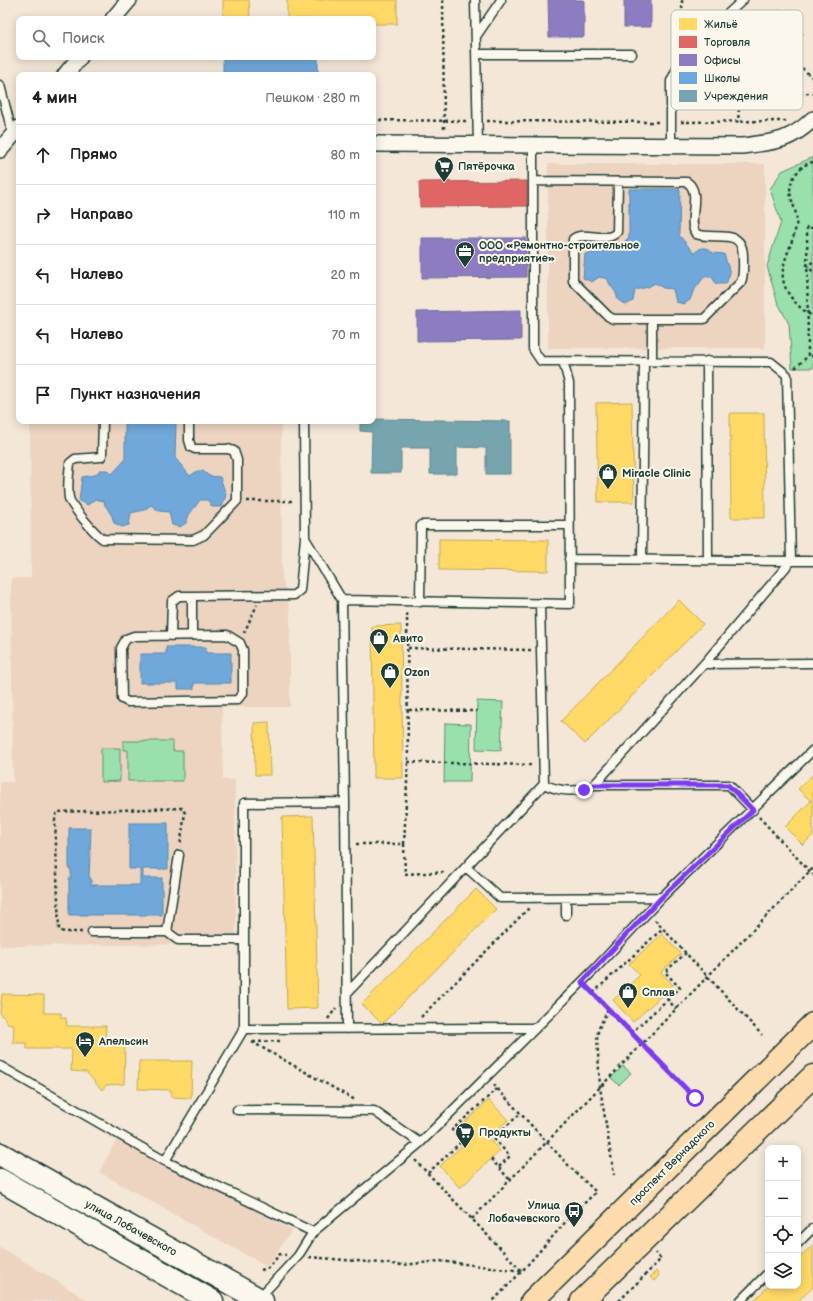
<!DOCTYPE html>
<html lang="ru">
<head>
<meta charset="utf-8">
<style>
  :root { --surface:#fff; --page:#f6f6f6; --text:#202124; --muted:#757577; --line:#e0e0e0 }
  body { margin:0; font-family:"Balsamiq Sans",sans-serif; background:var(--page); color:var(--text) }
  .controls { position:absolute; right:12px; bottom:12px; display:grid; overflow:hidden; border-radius:8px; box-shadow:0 2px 10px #0003 }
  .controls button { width:36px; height:36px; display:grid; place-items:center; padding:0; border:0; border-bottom:1px solid var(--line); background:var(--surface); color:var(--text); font:20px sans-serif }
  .stop { position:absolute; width:12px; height:12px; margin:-9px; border:3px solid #7c3aed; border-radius:50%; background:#fff }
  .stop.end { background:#7c3aed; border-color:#fff; box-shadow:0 1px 4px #0008 }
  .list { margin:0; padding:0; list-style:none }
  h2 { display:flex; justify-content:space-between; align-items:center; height:52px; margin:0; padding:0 16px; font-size:17px }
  h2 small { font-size:13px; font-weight:400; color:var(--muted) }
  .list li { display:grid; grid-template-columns:26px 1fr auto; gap:12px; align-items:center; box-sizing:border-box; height:60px; padding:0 16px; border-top:1px solid var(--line) }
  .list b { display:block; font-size:15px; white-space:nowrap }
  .list em { font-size:13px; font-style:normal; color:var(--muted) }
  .icon { flex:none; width:22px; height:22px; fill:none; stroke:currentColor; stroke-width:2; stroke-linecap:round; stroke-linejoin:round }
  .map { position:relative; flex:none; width:813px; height:1301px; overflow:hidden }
  .search { position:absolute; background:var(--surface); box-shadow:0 2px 10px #0003; left:16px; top:16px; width:360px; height:44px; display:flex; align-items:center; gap:10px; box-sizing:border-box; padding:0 14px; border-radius:8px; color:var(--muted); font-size:15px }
  .panel { position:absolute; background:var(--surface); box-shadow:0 2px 10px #0003; left:16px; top:72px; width:360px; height:352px; border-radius:8px }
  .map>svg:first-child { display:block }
  .built { fill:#ecd4c1 }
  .green { fill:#9ae0ad; stroke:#5c8e70 }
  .homes { fill:#ffd966; stroke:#bcaa57 }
  .shops { fill:#e06666; stroke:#a65a57 }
  .offices { fill:#8e7cc3; stroke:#6d6998 }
  .schools { fill:#6fa8dc; stroke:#5788aa }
  .public { fill:#76a5af; stroke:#5c868a }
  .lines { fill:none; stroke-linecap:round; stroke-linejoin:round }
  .lane-casing { stroke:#1f3d34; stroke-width:11 }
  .street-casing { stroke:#1f3d34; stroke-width:18 }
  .secondary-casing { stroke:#1f3d34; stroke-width:25 }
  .primary-casing { stroke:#1f3d34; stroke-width:25 }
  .path { stroke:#1f3d34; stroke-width:2.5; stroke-dasharray:3 3; stroke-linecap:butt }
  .lane { stroke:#fbf7ec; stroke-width:8 }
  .street { stroke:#fbf7ec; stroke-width:15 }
  .secondary { stroke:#fbf7ec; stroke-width:22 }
  .primary { stroke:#fedbac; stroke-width:22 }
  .route { stroke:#7c3aed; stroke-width:5 }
  .labels { text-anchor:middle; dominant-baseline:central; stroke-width:4; stroke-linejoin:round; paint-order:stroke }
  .poi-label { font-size:11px; font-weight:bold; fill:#1f3d34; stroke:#fbf7ec; text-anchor:start }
  .street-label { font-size:11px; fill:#1f3d34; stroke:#fbf7ec }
  .key { fill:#fbf7ec; stroke:#b9bfb5; stroke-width:1 }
  .key-label { font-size:11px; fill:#1f3d34 }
</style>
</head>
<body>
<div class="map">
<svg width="813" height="1301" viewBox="0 0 813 1301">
  <rect width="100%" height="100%" fill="#f4e7d8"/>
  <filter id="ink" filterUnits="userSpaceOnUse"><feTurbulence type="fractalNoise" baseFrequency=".025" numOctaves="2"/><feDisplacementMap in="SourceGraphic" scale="8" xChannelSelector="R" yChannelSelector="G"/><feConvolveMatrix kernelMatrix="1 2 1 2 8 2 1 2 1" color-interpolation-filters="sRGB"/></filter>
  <g filter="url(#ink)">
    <path class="built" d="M548,164H765V348H548Z
      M30,421H281L282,576L290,610V707H222L223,780H235L236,944L0,946V782H13L11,578H31Z
      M117,1139L292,1230L267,1267L99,1172Z
      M0,1247L65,1286L88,1301H0Z"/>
    <path class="green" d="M813,157V368H792L789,324L777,301L767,266L781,222L770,189L782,171Z
      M477,701L503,702L501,750L476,749Z
      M445,723L471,724L470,782H444Z
      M123,741H173V751H183V781H128V750H123Z
      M101,748H120V781L101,782Z
      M623,1066L631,1073L619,1085L611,1078Z"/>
    <path class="homes" d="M223,0H249L250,19H223Z
      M287,0H397V24H373V19H287Z
      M780,9L804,34L759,75L736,50Z
      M632,402L634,502H598L596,403Z
      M730,413H764L765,518H731Z
      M439,539L548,540V571L439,570Z
      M679,600L703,624L585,744L561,721Z
      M401,625L403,778H374L372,626Z
      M269,722L270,775H255L254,723Z
      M813,774V835L803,845L785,827L811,801L798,789Z
      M313,816L318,1008L287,1009L282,817Z
      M476,889L496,909L382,1024L362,1004Z
      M662,934L681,954L661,972L673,985L633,1022L613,1000L640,975L629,964Z
      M2,994L44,995V1013H61V1018H66L67,1026H106L105,1041H118V1045L125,1046L124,1084L106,1085L102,1090L86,1072L71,1071L72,1049H27V1043H13L14,1024H9L0,1013Z
      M139,1061H192L191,1098L171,1097V1090L138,1089Z
      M489,1100L508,1120L488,1138L500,1151L460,1188L440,1166L467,1141L456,1130Z
      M813,1245V1287L798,1301H753L769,1286H798V1259Z
      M656,1271L659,1275L654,1281L650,1277Z"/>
    <path class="shops" d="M527,181V206L420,207L419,182Z"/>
    <path class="offices" d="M548,0H584V37H549Z
      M624,0H651V27H624Z
      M422,238H526V277L422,278Z
      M521,310V340L417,341V312Z"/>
    <path class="schools" d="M223,57H318V75H223Z
      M629,189H680L679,235L694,253L701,248H706L713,253L724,254L730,273L726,284H716L712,277H704L693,292L690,300L684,304L676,302L673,289L663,288L655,283L648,287L635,290L633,301L626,305L618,300L616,293L609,283L608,279L599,277L592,282L583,278L585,254L599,252L604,247H611L616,251L629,237Z
      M125,421H176L175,458L190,476L197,471H203L209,476L220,477L226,495L222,507H212L208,500H200L189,515L186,523L180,527L172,525L169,512L159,511L151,505L144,510L131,513L129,525L122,527L114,523L112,516L105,505L104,501L95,499L88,505L79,501L82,477L95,475L100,470H107L112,474L125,460Z
      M166,647H206V653H231V683H194V689H178V683H140V654H166Z
      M129,823H168V869H143V878H162V915H69V878H71V869H69V828H91L89,878H91V885H140V869H129Z"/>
    <path class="public" d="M373,419L510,421V474H486V448L457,447V474H430V448H401V473H371L372,432L360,431V421H373Z"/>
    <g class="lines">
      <defs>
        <path id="lane" d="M475,0L478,145
          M477,35L501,0
          M477,54H632
          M0,85L13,136
          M533,145V349L541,361L771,362L787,375L791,561L569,559
          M671,145V81L684,54L743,0
          M533,181L687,182C703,193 686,220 696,234C715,241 743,226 743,257C743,265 744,275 741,282L704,319H613L608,316L573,281V239C584,230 607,244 617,232L618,182
          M652,361V319
          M707,361L708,559
          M103,421L102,455L101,457L75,459L70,463C69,474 67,487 69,498C71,506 96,535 103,539L193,540L204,535L237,501V460L234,451L228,449H195L191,447L189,440V421
          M305,538L342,600
          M642,560L644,361
          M420,602L421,525H569
          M540,603L544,784C559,792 579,793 594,785L704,664L791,561H813
          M192,635V596L294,595L300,590L305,538L304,421
          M227,635L240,643L243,650V693L237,700L128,702L122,699L121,648L126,639L134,636Z
          M171,636L172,601L179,596H192
          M704,664L813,663
          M594,785H729L753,810
          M345,802L342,600L570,604L569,383L563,361
          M466,867L500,898L662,897
          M566,898V915
          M92,932H167L178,940H244
          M167,932L179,855
          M347,993L544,784
          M244,1029L535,1028
          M0,1066L165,1161L313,1232
          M237,1110L374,1111L420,1143
          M165,1161L244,1029V803L345,802L347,1029
          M798,1243L813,1228
          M258,1299L298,1256L313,1232L420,1143L595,969L662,897L813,750
          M740,1301L768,1273"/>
        <path id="street" d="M113,19L129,0
          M65,75L80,57
          M373,144L742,146C774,142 789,142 813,119
          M0,150L19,128"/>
        <path id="secondary" d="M0,1154L262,1301
          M0,1180L212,1301"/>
        <path id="primary" d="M532,1301L813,1024
          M582,1301L813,1076"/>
      </defs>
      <use href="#lane" class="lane-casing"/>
      <use href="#street" class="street-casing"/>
      <use href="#secondary" class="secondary-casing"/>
      <use href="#primary" class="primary-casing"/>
      <path class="path" d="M443,0L444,130
        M682,0L683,40
        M784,52L813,78
        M725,79L740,95L738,122
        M740,95L813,93
        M373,120L468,121
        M487,121L660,122
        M681,122L786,121
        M813,162C806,163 800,168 796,174C781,195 800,206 796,226C791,255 770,273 794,301C799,307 806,313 813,316
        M813,228L807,227L808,356H813
        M813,262L807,265L813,272
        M795,368L808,356
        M247,501H294
        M244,633L257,605
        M408,648L532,650
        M409,710L477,711
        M408,762L533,765
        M759,817L813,875
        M356,844H404L405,874L446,872
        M404,844L408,762L407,612
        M655,920L762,1035
        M82,932H64L59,930L55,817L57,812L182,808L185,813L180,846
        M589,989L695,1098
        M593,993L663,928
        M663,994L676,1009
        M608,1009L599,1028L597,1036L600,1087L614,1175
        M421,1017L529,908
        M328,1019L336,1008
        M631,1033L680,988L665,972L686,953
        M252,1042L355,1100
        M253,1042L280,1041
        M491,1159L510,1180
        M415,1160L522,1271L493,1301
        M499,1167L510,1156L493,1138L520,1114
        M428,1173L462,1141L452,1130L497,1089
        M472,1219L813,868
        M309,1257L403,1265L440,1261L522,1271L570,1217L596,1192L570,1167L494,1085
        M261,1270L268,1268L280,1254L286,1255
        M619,1301L661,1259L656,1253"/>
      <use href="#lane" class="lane"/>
      <use href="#street" class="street"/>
      <use href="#secondary" class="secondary"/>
      <use href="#primary" class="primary"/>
    </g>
  </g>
  <g class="lines" filter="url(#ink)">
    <path class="route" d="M584,790L594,785H728L753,810L662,897L582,982L695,1098"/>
  </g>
  <defs>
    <symbol id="supermarket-pin" viewBox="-11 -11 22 30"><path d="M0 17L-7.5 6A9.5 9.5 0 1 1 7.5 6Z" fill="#1f3d34" stroke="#fbf7ec"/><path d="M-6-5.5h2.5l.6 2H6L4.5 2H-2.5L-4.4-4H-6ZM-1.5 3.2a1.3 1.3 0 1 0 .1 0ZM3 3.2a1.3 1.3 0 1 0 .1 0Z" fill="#fff"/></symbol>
    <symbol id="office-pin" viewBox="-11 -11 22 30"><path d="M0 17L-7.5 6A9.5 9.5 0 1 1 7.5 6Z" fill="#1f3d34" stroke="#fbf7ec"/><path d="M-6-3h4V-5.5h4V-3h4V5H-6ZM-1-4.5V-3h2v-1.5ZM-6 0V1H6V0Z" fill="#fff"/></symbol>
    <symbol id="shop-pin" viewBox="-11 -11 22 30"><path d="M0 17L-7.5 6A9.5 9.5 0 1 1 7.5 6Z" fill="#1f3d34" stroke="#fbf7ec"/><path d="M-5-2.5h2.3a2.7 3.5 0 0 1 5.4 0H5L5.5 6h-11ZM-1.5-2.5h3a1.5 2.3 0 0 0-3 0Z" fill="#fff"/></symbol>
    <symbol id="hotel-pin" viewBox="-11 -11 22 30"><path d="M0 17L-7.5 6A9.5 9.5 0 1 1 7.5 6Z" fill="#1f3d34" stroke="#fbf7ec"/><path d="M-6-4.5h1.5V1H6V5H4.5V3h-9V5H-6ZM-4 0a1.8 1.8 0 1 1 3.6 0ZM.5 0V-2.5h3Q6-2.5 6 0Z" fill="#fff"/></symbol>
    <symbol id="bus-pin" viewBox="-11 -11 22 30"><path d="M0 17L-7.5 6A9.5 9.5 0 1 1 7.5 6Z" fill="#1f3d34" stroke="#fbf7ec"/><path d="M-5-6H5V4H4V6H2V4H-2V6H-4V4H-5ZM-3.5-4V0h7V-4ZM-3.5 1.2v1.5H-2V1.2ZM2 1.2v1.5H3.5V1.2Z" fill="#fff"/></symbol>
  </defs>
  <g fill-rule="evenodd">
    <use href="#supermarket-pin" x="433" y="155" width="22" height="30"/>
    <use href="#office-pin" x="454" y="240" width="22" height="30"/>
    <use href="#shop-pin" x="597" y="462" width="22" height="30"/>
    <use href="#shop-pin" x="368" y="627" width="22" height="30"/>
    <use href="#shop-pin" x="379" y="661" width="22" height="30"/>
    <use href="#shop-pin" x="617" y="981" width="22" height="30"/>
    <use href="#hotel-pin" x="74" y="1030" width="22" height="30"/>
    <use href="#supermarket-pin" x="454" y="1121" width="22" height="30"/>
    <use href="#bus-pin" x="563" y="1200" width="22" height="30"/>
  </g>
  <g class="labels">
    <g class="poi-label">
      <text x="458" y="166">Пятёрочка</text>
      <text x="479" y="245">ООО «Ремонтно-строительное<tspan x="479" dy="13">предприятие»</tspan></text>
      <text x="622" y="473">Miracle Clinic</text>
      <text x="393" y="638">Авито</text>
      <text x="404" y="672">Ozon</text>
      <text x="642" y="992">Сплав</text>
      <text x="99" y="1041">Апельсин</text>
      <text x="479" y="1132">Продукты</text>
      <text x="560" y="1205" text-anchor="end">Улица<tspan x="560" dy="13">Лобачевского</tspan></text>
    </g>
    <g class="street-label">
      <text transform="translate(672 1163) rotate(-45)">проспект Вернадского</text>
      <text transform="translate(131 1228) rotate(29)">улица Лобачевского</text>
    </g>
  </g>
  <rect x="671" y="10" width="132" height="100" rx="6" class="key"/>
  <rect x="679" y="18" width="18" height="12" fill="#ffd966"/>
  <rect x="679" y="36" width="18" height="12" fill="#e06666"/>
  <rect x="679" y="54" width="18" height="12" fill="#8e7cc3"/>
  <rect x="679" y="72" width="18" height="12" fill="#6fa8dc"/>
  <rect x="679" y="90" width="18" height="12" fill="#76a5af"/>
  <g class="key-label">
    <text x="704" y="28">Жильё</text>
    <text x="704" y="46">Торговля</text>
    <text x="704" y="64">Офисы</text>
    <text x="704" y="82">Школы</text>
    <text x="704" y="100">Учреждения</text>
  </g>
</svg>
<div class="controls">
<button>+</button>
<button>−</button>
<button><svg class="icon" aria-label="locate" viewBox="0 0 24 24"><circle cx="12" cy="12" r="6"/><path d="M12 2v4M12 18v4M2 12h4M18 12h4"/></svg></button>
<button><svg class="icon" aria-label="layers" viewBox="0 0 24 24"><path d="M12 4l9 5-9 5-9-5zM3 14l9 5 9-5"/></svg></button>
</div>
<div class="stop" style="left:695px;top:1098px"></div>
<div class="stop end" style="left:584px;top:790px"></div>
<div class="search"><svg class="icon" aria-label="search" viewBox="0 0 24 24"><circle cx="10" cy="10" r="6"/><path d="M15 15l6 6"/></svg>Поиск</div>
<section class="panel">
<h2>4 мин<small>Пешком · 280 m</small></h2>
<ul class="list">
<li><svg class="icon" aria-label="ahead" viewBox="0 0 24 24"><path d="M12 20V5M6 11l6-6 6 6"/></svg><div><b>Прямо</b></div><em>80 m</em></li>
<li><svg class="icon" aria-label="right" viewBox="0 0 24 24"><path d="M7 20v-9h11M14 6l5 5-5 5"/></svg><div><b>Направо</b></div><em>110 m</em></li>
<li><svg class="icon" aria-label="left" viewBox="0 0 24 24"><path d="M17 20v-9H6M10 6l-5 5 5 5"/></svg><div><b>Налево</b></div><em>20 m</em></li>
<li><svg class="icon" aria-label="left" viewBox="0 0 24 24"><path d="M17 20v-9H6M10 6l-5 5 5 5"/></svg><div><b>Налево</b></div><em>70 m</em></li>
<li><svg class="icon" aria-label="arrive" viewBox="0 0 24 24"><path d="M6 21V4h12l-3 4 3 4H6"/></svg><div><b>Пункт назначения</b></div></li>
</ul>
</section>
</div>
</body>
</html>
